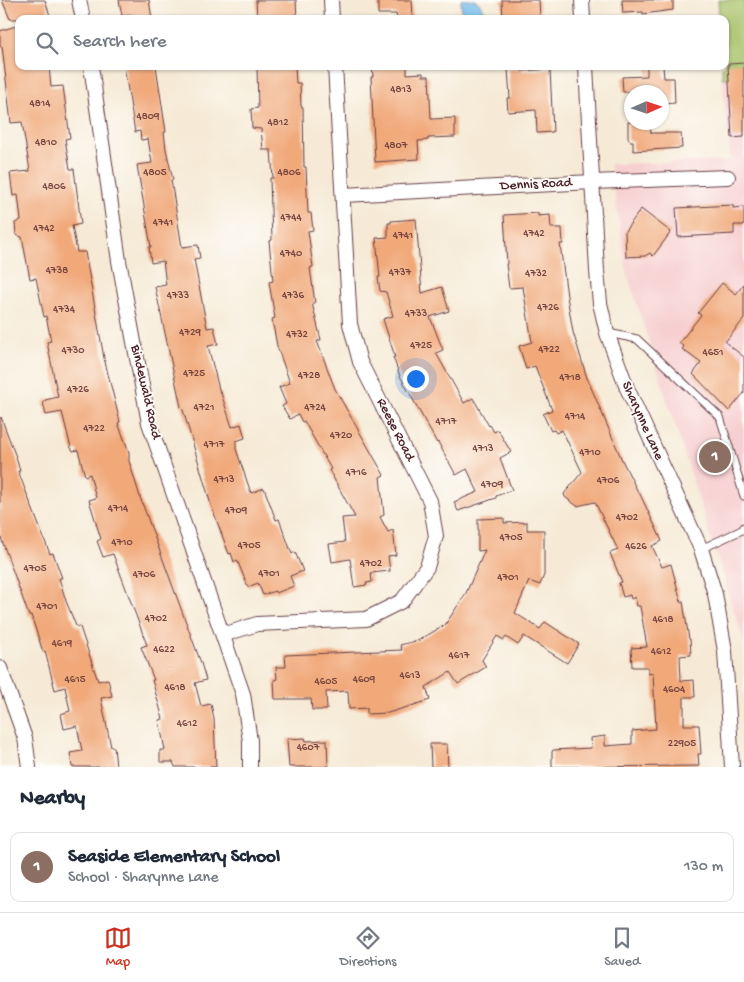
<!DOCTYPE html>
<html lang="en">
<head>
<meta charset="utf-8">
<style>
  :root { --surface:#fff; --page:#f6f6f7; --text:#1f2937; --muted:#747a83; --line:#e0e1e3; --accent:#c8321e }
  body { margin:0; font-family:"Gochi Hand",sans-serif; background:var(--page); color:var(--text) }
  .compass { position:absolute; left:624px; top:85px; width:45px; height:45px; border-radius:50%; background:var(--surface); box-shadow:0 1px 4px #0004; rotate:87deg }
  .you { position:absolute; left:415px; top:378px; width:18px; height:18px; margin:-12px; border:4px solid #fff; border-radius:50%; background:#1a73e8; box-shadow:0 0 0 8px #1a73e833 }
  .badge { display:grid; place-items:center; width:32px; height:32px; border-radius:50%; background:var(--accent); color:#fff; font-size:16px; font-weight:700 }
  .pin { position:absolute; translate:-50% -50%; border:2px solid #fff; box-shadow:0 1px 5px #0006 }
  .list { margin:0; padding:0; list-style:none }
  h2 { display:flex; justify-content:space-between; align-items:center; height:65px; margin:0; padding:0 20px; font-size:21px }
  h2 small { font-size:16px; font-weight:400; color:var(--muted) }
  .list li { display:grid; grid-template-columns:32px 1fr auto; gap:15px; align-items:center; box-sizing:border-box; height:70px; margin:0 10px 10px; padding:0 10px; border:1px solid var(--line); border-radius:10px }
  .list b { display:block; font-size:19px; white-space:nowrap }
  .list p { margin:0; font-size:16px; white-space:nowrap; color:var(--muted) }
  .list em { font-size:16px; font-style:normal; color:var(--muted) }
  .icon { flex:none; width:28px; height:28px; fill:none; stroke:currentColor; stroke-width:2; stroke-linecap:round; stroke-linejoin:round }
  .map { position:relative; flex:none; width:744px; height:767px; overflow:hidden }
  .search { position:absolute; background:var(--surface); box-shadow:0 1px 4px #0004; left:15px; right:15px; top:15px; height:55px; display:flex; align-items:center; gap:12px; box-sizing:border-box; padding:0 18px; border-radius:10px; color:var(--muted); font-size:19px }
  .sheet { height:145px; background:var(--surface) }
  nav { display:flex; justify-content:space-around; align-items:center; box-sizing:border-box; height:70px; border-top:1px solid var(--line); background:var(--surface); font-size:14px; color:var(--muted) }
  nav a { display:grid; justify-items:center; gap:2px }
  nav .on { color:var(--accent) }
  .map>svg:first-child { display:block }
  .built { fill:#f7cfd0 }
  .green { fill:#a7c269; stroke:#78704a }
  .water { fill:#74bdec; stroke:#5f6e8c }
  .building { fill:#f1a97a }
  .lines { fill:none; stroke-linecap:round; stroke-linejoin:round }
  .service-casing { stroke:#643d45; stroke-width:9 }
  .minor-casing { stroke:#643d45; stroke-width:16 }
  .service { stroke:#fff; stroke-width:7 }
  .minor { stroke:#fff; stroke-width:14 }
  .labels { text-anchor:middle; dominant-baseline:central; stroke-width:4; stroke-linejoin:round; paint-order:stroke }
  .number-label { font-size:11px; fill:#74423f }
  .street-label { font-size:14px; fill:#4a1f2b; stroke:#fdfcf7 }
</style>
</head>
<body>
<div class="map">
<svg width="744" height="767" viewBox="0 0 744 767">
  <rect width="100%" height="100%" fill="#fdfcf7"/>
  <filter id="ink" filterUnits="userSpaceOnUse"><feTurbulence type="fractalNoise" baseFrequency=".02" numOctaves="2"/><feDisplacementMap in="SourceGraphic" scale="10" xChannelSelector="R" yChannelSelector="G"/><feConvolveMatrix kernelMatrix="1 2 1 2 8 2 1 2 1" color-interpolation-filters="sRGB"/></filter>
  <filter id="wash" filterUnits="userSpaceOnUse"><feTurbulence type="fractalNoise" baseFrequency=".0096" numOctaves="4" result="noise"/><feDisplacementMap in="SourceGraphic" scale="20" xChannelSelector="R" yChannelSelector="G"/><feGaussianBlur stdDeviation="1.12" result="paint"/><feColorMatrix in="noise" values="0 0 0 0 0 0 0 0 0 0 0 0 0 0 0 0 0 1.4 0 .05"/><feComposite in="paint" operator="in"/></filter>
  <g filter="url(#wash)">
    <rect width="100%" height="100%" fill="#f6ead6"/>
    <path class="built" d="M744,77V642L627,273L610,164L731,161L722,78Z"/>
    <path class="green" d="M718,0H744V77L722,78V66H725V19H719Z"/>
    <path class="water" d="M461,0H476L484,9L485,18L462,19Z"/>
    <g id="blocks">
      <path class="building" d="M2,0H45L51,19H10Z
        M119,0H149L152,19H134L133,15L122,16Z
        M256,0H296L297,19H257Z
        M378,0H412L413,19H397L396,14H378Z
        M502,0H539L540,17L503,19Z
        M622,0H673V10L643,14V12L623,13Z
        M19,25V66H49L51,87L63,86L70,138L65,139L70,169H74L81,224L72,226L77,252H85L104,358L120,422L118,423L129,452V461L141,500L201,663L206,680L195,683L201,706L211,704L214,719L216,767H175L173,762H160V750H165L159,720L163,719L152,680H154L141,647L147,645L113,554L103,557L97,541L101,539L89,500L96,498L90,474L85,476L78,450L73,451L71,448L62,412L46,415L43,402L46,401L45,400L58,397L47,342L51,341L46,316L44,317L36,278L30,279L22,237L16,235L15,223L21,220L18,195L13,196L10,173L30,171L22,122L11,123L2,46L0,47V31Z
        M744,63V137L732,138L728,64Z
        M124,66H156L166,132H164L166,149L173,180H171L182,247L198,245L200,258L194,259L207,328L214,327L218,344L208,346L220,393H221L232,427L241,424L245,438L236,441V449L251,493L264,488L276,520L279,519L292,554L295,552L303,571L290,576L294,586L276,593L275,591L263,595L258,583L248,587L237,560L234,562L231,553L229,554L211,505L183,410L181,407L155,287L166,285L163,261L151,263L149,247H151L137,165L152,163L148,139L141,140L140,131L135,132Z
        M257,66H295L296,83H300L301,106L303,107L304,167H306L308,213H311L313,230L308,231L313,267L310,268L315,303H312L321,340L317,341L335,389L384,475L380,477L384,515L380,517L388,532L393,530L396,555L388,556L390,571L371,573L372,582L366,583L367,585L354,587L350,559L332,562L329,544L345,542L342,518L355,517L329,470L331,469L304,421L302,422L298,414L290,419L282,406L286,404L279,387L290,383L277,346L272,319L275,318L269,282L273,281L269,241L272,240L270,178H273L271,150H263L261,129L252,128L251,109L258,108Z
        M372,66H407V74L423,73V76H429L431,119L455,118V137L428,138V140L418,141L419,159L375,162L371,77H373Z
        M647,66H663L664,78H674L675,103L662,104V92H623L622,77L647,76Z
        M522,68V71L550,69L553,132L537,133L536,110L508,112L507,98H510L508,69Z
        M628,122H650L651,133H681L682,148L633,151V141H630L628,138Z
        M733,205V208L744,207V225H734V234L678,237L676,208Z
        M641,209L671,232L653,256L650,253L645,256L626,257L625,231Z
        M538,213V216L550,215L551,228H562L563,244H560L567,296L573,332L587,378L622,460L638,492H639L662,541L652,546L662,567L671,564L681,602H683L689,639H690L691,655L680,656L681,681L694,680L695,697H684V725H699L701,754H698L699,766L552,767V752L553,750L591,748L590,738L605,736V746L632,744V731L656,729L653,673L648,674V667H632L631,648L647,647L640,606H637L635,597L631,599L630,595L623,597L619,583L622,582L610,553L618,550L595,502L577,506L565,497L564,494L582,472L562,430L556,433L554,430L551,431L543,414L552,410L535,366L526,369L519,346L532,342L523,287L509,288L506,264H507L504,215Z
        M416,219L422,293L442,287L449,311L430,317L443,350L436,353L464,403L473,398L489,426L490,425L494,432L498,430L511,452L500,458L512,490L496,496V498L458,511L454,502L478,492L467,469L456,475L438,442L437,443L400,376L393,357H395L383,319L393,316L386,292L380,291L378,277H380L376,238L388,237V223H391V221Z
        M722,283L736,294L744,284V319L725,342L744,357V393L729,411L693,374L701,363L682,349L684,347L679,343L701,315L698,313Z
        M1,417L16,457L20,471H18L50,554L53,553L62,578H59L66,601L76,626L80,627L98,681L108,679L112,696L101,698L111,747H114L116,767H72L70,753L82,751L77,726L64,729L61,714L70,711L65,687L55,690L45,651L43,652L31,615L29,616L0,535V418Z
        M504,518V523L527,522V530H544V575L540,585L529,581L515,613L540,629L545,622L579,644L567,663L524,636L518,645L506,637L504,640L497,636L482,660L486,667L458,684L450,672L426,687L430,700L388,713L367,714V708L349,709L348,691L326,692L327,710H312L311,699H275L274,680L277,679L276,667H286L285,655L402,650L400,645L419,640L445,625L466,593L485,550L478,551V519Z
        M305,738L306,741L327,740L328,767H289L287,739Z
        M430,744H447L448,767H431Z"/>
    </g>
  </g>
  <g filter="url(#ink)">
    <use href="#blocks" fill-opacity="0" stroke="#643d45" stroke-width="1"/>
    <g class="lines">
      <defs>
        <path id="service" d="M608,333L637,339L720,417L744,496
          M701,549L744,529V527"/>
        <path id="minor" d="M79,0L83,19
          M331,0L332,19
          M582,0L583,19
          M91,66L119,261L149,423L243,694L250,741V767
          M586,66L597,271L600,303L607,333L627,388L701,549L715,594L725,651L732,767
          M343,195L592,182L728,177
          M223,635L257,624L366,619L402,601L427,567L436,536L430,501L360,362L350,324L335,66
          M0,668L25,738L29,767"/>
      </defs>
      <use href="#service" class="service-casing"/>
      <use href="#minor" class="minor-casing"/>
      <use href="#service" class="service"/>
      <use href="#minor" class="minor"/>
    </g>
  </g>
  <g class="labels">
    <g class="number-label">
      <text x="401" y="90">4813</text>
      <text x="40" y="104">4814</text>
      <text x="148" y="117">4809</text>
      <text x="278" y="123">4812</text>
      <text x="46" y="143">4810</text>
      <text x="396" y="146">4807</text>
      <text x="155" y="173">4805</text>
      <text x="289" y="173">4806</text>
      <text x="54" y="187">4806</text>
      <text x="291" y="218">4744</text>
      <text x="163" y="223">4741</text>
      <text x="44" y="229">4742</text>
      <text x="534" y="234">4742</text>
      <text x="403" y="236">4741</text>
      <text x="291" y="254">4740</text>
      <text x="57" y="271">4738</text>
      <text x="400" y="273">4737</text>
      <text x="536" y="274">4732</text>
      <text x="178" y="296">4733</text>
      <text x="293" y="296">4736</text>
      <text x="548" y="308">4726</text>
      <text x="64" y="310">4734</text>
      <text x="416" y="314">4733</text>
      <text x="190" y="333">4729</text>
      <text x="297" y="335">4732</text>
      <text x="421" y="346">4725</text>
      <text x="549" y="350">4722</text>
      <text x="73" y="351">4730</text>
      <text x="713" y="353">4651</text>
      <text x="194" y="374">4725</text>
      <text x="309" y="376">4728</text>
      <text x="570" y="378">4718</text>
      <text x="78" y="390">4726</text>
      <text x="204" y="408">4721</text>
      <text x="315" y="408">4724</text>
      <text x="575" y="417">4714</text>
      <text x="446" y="422">4717</text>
      <text x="94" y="429">4722</text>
      <text x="341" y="436">4720</text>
      <text x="214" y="445">4717</text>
      <text x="483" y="449">4713</text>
      <text x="590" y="453">4710</text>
      <text x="356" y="473">4716</text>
      <text x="224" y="480">4713</text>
      <text x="608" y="481">4706</text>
      <text x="492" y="485">4709</text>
      <text x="118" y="509">4714</text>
      <text x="236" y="511">4709</text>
      <text x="627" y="518">4702</text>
      <text x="511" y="538">4705</text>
      <text x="122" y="543">4710</text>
      <text x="249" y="546">4705</text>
      <text x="636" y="547">4626</text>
      <text x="371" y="564">4702</text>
      <text x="35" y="569">4705</text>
      <text x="269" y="574">4701</text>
      <text x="144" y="575">4706</text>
      <text x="508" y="578">4701</text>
      <text x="47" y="607">4701</text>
      <text x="156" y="619">4702</text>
      <text x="663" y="620">4618</text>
      <text x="62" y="644">4619</text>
      <text x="164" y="650">4622</text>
      <text x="661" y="652">4612</text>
      <text x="459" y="656">4617</text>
      <text x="410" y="676">4613</text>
      <text x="75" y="680">4615</text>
      <text x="364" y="680">4609</text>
      <text x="326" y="682">4605</text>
      <text x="175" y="688">4618</text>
      <text x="674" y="690">4604</text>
      <text x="187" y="724">4612</text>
      <text x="682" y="744">22905</text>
      <text x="308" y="748">4607</text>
    </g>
    <g class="street-label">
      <text transform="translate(536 185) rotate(-3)">Dennis Road</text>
      <text transform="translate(145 392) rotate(77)">Bindewald Road</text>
      <text transform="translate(642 421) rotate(66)">Sharynne Lane</text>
      <text transform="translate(395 430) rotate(63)">Reese Road</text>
    </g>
  </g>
</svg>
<svg class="compass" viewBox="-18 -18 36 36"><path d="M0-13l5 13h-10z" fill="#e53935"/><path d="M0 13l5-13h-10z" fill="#747a83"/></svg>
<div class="you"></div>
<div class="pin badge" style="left:715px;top:457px;background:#8d6e63">1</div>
<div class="search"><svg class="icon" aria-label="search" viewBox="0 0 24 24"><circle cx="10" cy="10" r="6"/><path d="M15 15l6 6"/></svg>Search here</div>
</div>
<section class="sheet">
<h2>Nearby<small></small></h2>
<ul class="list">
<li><span class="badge" style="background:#8d6e63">1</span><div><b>Seaside Elementary School</b><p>School · Sharynne Lane</p></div><em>130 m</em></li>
</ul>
</section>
<nav>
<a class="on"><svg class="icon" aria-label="map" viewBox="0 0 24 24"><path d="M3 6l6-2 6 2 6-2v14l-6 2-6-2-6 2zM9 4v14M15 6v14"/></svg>Map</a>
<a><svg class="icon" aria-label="directions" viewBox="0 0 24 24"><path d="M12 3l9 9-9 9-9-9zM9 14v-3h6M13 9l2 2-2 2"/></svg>Directions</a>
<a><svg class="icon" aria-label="saved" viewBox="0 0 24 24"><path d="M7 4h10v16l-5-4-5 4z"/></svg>Saved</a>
</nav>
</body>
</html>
